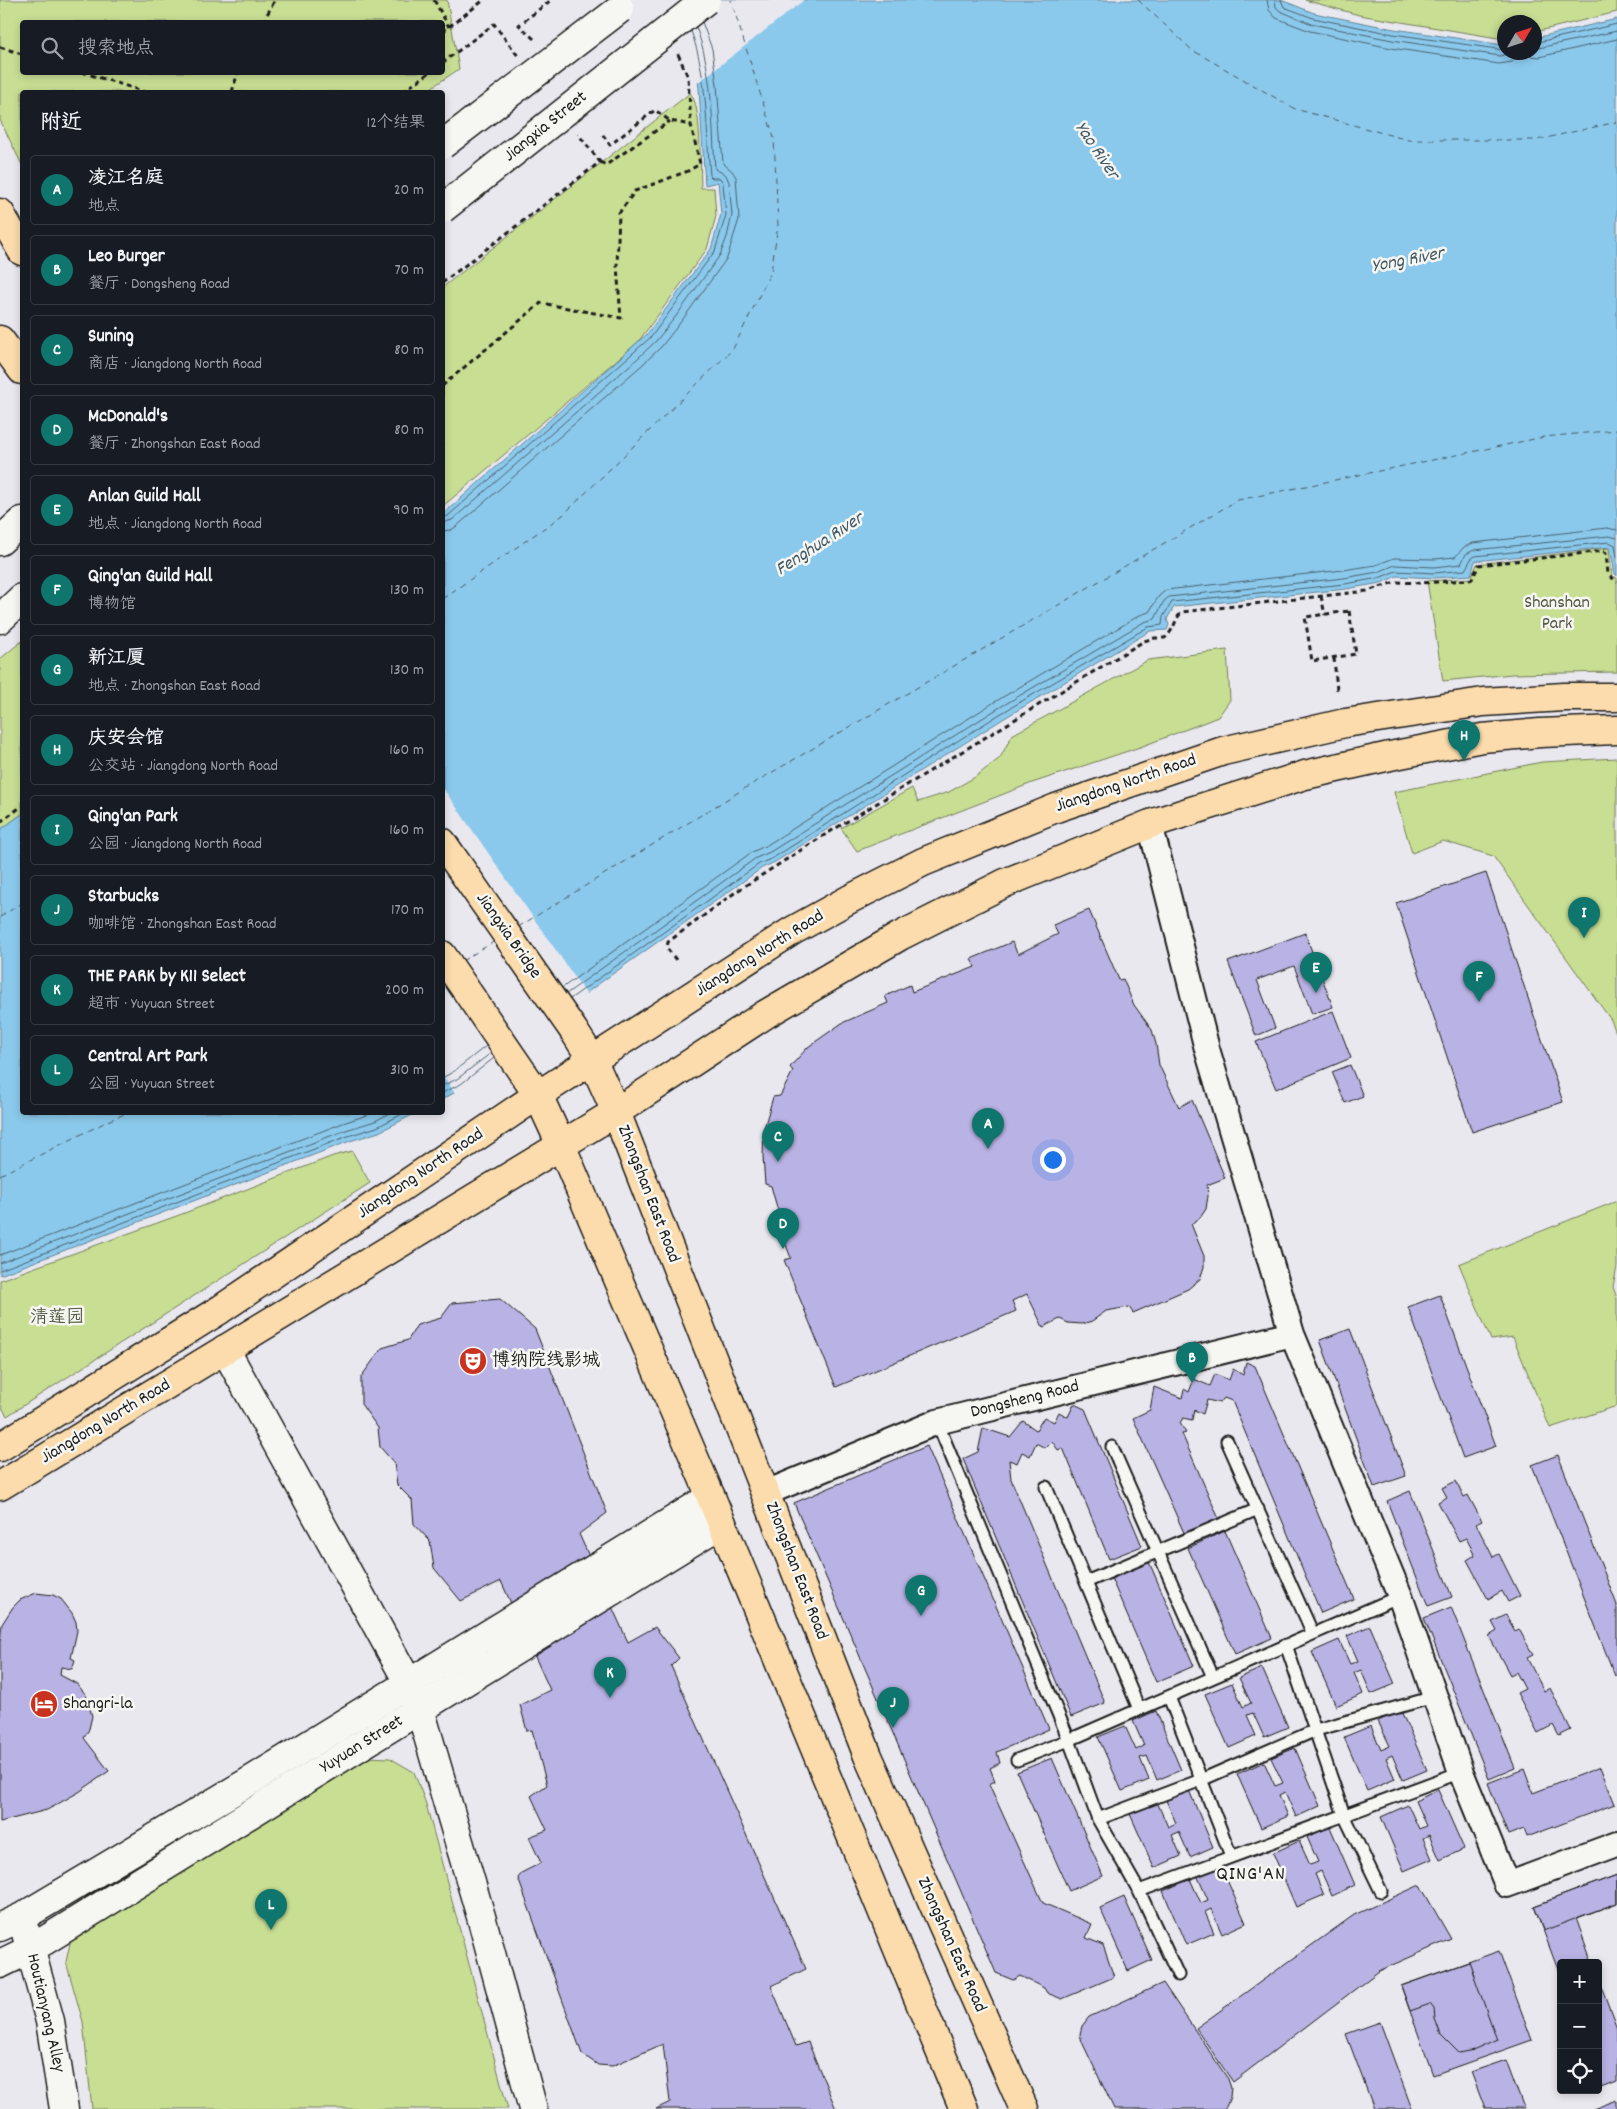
<!DOCTYPE html>
<html lang="zh">
<head>
<meta charset="utf-8">
<style>
  :root { --surface:#171b24; --page:#20242c; --text:#f1f3f6; --muted:#9ea1a6; --line:#363941; --accent:#0f766e }
  body { margin:0; font-family:Dekko,"LXGW WenKai TC",sans-serif; background:var(--page); color:var(--text) }
  .controls { position:absolute; right:15px; bottom:15px; display:grid; overflow:hidden; border-radius:5px; box-shadow:0 2px 8px #0003 }
  .controls button { width:45px; height:45px; display:grid; place-items:center; padding:0; border:0; border-bottom:1px solid var(--line); background:var(--surface); color:var(--text); font:25px sans-serif }
  .compass { position:absolute; left:1497px; top:15px; width:45px; height:45px; border-radius:50%; background:var(--surface); box-shadow:0 2px 8px #0003; rotate:51deg }
  .you { position:absolute; left:1052px; top:1159px; width:18px; height:18px; margin:-12px; border:4px solid #fff; border-radius:50%; background:#1a73e8; box-shadow:0 0 0 8px #1a73e833 }
  .badge { display:grid; place-items:center; width:32px; height:32px; border-radius:50%; background:var(--accent); color:#fff; font-size:16px; font-weight:700 }
  .pin { position:absolute; translate:-50% -41px; filter:drop-shadow(0 1px 2px #0008) }
  .pin::after { content:''; position:absolute; top:26px; width:18px; height:15px; background:inherit; clip-path:polygon(0 0,100% 0,50% 100%) }
  .list { margin:0; padding:0; list-style:none }
  h2 { display:flex; justify-content:space-between; align-items:center; height:65px; margin:0; padding:0 20px; font-size:21px }
  h2 small { font-size:16px; font-weight:400; color:var(--muted) }
  .list li { display:grid; grid-template-columns:32px 1fr auto; gap:15px; align-items:center; box-sizing:border-box; height:70px; margin:0 10px 10px; padding:0 10px; border:1px solid var(--line); border-radius:5px }
  .list b { display:block; font-size:19px; white-space:nowrap }
  .list p { margin:0; font-size:16px; white-space:nowrap; color:var(--muted) }
  .list em { font-size:16px; font-style:normal; color:var(--muted) }
  .icon { flex:none; width:28px; height:28px; fill:none; stroke:currentColor; stroke-width:2; stroke-linecap:round; stroke-linejoin:round }
  .map { position:relative; flex:none; width:1617px; height:2109px; overflow:hidden }
  .search { position:absolute; background:var(--surface); box-shadow:0 2px 8px #0003; left:20px; top:20px; width:425px; height:55px; display:flex; align-items:center; gap:12px; box-sizing:border-box; padding:0 18px; border-radius:5px; color:var(--muted); font-size:19px }
  .panel { position:absolute; background:var(--surface); box-shadow:0 2px 8px #0003; left:20px; top:90px; width:425px; height:1025px; border-radius:5px }
  .map>svg:first-child { display:block }
  .green { fill:#c8de93; stroke:#727d58; fill-rule:evenodd }
  .water { fill:#8bc9ec; stroke:#5f8499 }
  .pier { fill:#eae8ef }
  .lines { fill:none; stroke-linecap:round; stroke-linejoin:round }
  .shore { stroke:#48616f; stroke-width:1 }
  .ferry { stroke:#435965; stroke-width:1; stroke-dasharray:6 5; stroke-linecap:butt }
  .building { fill:#b9b2e4; stroke:#1c1c1c }
  .lane-casing { stroke:#1c1c1c; stroke-width:15 }
  .street-casing { stroke:#1c1c1c; stroke-width:28 }
  .secondary-casing { stroke:#1c1c1c; stroke-width:31 }
  .primary-casing { stroke:#1c1c1c; stroke-width:31 }
  .path { stroke:#1c1c1c; stroke-width:3; stroke-dasharray:5 4; stroke-linecap:butt }
  .lane { stroke:#f6f6f2; stroke-width:11 }
  .street { stroke:#f6f6f2; stroke-width:24 }
  .secondary { stroke:#f6f6f2; stroke-width:28 }
  .primary { stroke:#fcdcac; stroke-width:28 }
  .secondary-bridge-casing { stroke:#1c1c1c; stroke-width:31; stroke-linecap:butt }
  .secondary-bridge { stroke:#f6f6f2; stroke-width:28 }
  .labels { text-anchor:middle; dominant-baseline:central; stroke-width:5; stroke-linejoin:round; paint-order:stroke }
  .street-label { font-size:18px; fill:#1c1c1c; stroke:#f6f6f2 }
  .park-label { font-size:18px; fill:#505640; stroke:#f6f6f2 }
  .poi-label { font-size:18px; fill:#1c1c1c; stroke:#f6f6f2; text-anchor:start }
  .water-label { font-size:19px; font-style:italic; fill:#435965; stroke:#f6f6f2 }
  .quarter-label { font-size:20px; letter-spacing:1px; fill:#1c1c1c; stroke:#f6f6f2 }
</style>
</head>
<body>
<div class="map">
<svg width="1617" height="2109" viewBox="0 0 1617 2109">
  <rect width="100%" height="100%" fill="#eae8ef"/>
  <filter id="ink" filterUnits="userSpaceOnUse"><feTurbulence type="fractalNoise" baseFrequency=".02" numOctaves="2"/><feDisplacementMap in="SourceGraphic" scale="10" xChannelSelector="R" yChannelSelector="G"/><feConvolveMatrix kernelMatrix="1 2 1 2 8 2 1 2 1" color-interpolation-filters="sRGB"/></filter>
  <g filter="url(#ink)">
    <path class="green" d="M0,0H447L459,69L425,92H22V165L0,120ZM442,22V72H22V22Z
      M1305,0H1617V12L1535,32L1534,22H1504V39L1359,15Z
      M690,93C702,104 700,170 701,188H714L716,216L707,249L638,342L443,506V287Z
      M1609,548L1612,576L1617,578V672L1512,674L1443,681L1427,581L1471,578L1477,564Z
      M22,641V814L0,830V659Z
      M1227,650L1230,700L1218,717L1143,746L1032,783L857,851L841,828L912,788L918,802L949,792L975,777L1000,758L1012,735L1148,660Z
      M1617,758V1035L1611,1020L1493,856L1443,841L1412,853L1394,792L1542,762Z
      M352,1151L370,1183L7,1416L0,1404V1280L182,1214L333,1156Z
      M1617,1201V1267L1613,1287L1617,1298V1406L1550,1428L1513,1337L1491,1340L1459,1264Z
      M367,1757L390,1758L414,1772L426,1804L508,2109H92L83,2022L66,1962L70,1943L76,1935Z"/>
    <path class="water" d="M673,0H1281L1314,13L1394,29L1504,45V52H1534L1535,38L1617,19V576L1615,574L1610,547L1475,561L1471,575L1434,578L1397,576L1381,583L1346,589L1174,607L1167,619L1169,625L1167,630L1150,631L1003,719L775,862L762,868L597,985L463,1088L443,1099V514L647,334L711,249L721,214L718,182L705,185L699,88L694,52Z
      M22,814V1112L416,1113L379,1132L350,1141L0,1275V830Z"/>
    <path class="pier" d="M671,0H804L696,84L691,53Z
      M443,788L587,995L464,1090L456,1095L442,1074Z"/>
    <g class="lines">
      <path class="shore" d="M1267,0L1269,10L1276,18L1310,31L1391,48L1499,64L1512,62L1522,53L1531,56L1539,57L1617,39
        M1275,0L1276,7L1280,11L1312,24L1392,40L1500,56L1512,52
        M1281,0L1284,7L1313,18L1393,34L1504,50
        M1534,43L1617,24
        M1534,49L1617,31
        M442,517L448,516L651,337L715,251L726,215L723,183L720,178H712L710,176C706,128 708,77 691,31
        M442,523L452,520L637,359L656,341L677,315L720,255L727,237L732,215L729,182L726,175L715,169C712,121 713,72 696,27
        M442,531L451,530L457,526L642,365L661,347L683,319L727,258L739,219L736,177L732,171L723,163L717,85L712,49L702,22
        M562,988L752,852L767,845L993,703L1140,615L1149,612L1159,596L1166,590L1343,570L1376,565L1394,558L1434,559L1455,557L1464,547L1473,543L1607,528L1617,530
        M566,994L756,858L770,852L997,709L1144,622L1155,619L1164,601L1169,597L1344,578L1378,572L1395,565L1434,567L1461,564L1466,554L1474,550L1609,536L1617,538
        M570,999L759,864L773,858L1000,714L1148,627L1162,625L1163,617L1172,602L1345,584L1379,578L1396,571L1434,573L1465,570L1471,559L1475,556L1609,542L1615,545L1617,557
        M442,1078L453,1072L486,1046
        M442,1086L457,1079L491,1053
        M442,1093L461,1084L494,1058
        M0,1255L343,1123L376,1112
        M0,1263L346,1130L375,1121L392,1112
        M0,1270L348,1136L377,1127L406,1112"/>
      <path class="ferry" d="M1138,0L1192,50L1295,109L1408,140H1537L1617,122
        M442,599L563,515L733,349L771,272L778,225L774,138L731,0
        M0,917L22,903
        M518,927L747,787L1238,500L1544,437L1617,430
        M462,961L495,941
        M0,1175L110,1120L129,1112"/>
    </g>
    <path class="building" d="M1486,873L1563,1102L1472,1132L1396,903Z
      M1089,910L1119,980L1123,979L1134,1005L1152,1030L1156,1044L1159,1065L1179,1107L1192,1100L1225,1178L1207,1185L1208,1196L1206,1209L1200,1218L1191,1224L1204,1256V1267L1200,1279L1188,1289L1133,1313L1129,1307L1106,1311L1092,1321L1082,1324L1068,1323L1060,1319L1043,1327L1027,1294L1012,1301L1016,1311L836,1387L784,1260L791,1258L774,1214L778,1211L771,1186L765,1184L763,1157L764,1128L773,1097L780,1096L793,1071L790,1067L808,1047L842,1023L888,1003L885,996L910,985L912,992L975,967L971,959L1012,942L1018,954L1058,934L1053,925Z
      M1305,933L1333,1007L1312,1014L1294,966L1257,980L1275,1028L1256,1036L1228,962Z
      M1333,1011L1351,1058L1276,1089L1256,1042Z
      M1350,1065L1363,1096L1345,1103L1332,1072Z
      M1440,1295L1496,1446L1463,1458L1408,1307Z
      M500,1299L535,1329L607,1513L579,1534L628,1642L655,1627L679,1658L671,1666L806,1969L771,1986L796,2046L808,2042L836,2109H656L670,2102L663,2044L612,2066L598,2065L582,2054L518,1878L523,1872L541,1863L529,1837L547,1830L531,1796L547,1785L532,1730L527,1731L520,1705L550,1690L501,1581L461,1601L434,1568L430,1541L414,1524L412,1500L397,1485L394,1463L380,1447L378,1428L361,1404V1377L382,1348L408,1340L417,1325L441,1318L452,1303Z
      M1350,1329L1406,1476L1374,1487L1320,1340Z
      M1246,1362L1255,1366L1354,1599L1321,1613L1232,1401L1224,1398L1220,1403L1207,1400L1203,1414L1194,1410L1192,1420L1183,1418L1180,1423L1186,1433L1182,1434L1219,1519L1185,1535L1133,1418L1150,1410L1154,1387L1182,1398L1184,1389L1189,1392L1194,1379L1210,1386L1215,1374L1229,1380L1233,1369L1243,1375Z
      M1074,1404L1085,1409L1142,1546L1109,1559L1063,1448L1058,1450L1052,1441L1045,1448L1036,1443L1030,1456L1022,1452L1017,1463L1009,1460L1011,1479L1105,1703L1071,1717L963,1459L978,1452L983,1428L1010,1437L1023,1421L1036,1430L1044,1417L1054,1422L1059,1412L1068,1417Z
      M927,1446L1049,1729L997,1752L1000,1763L990,1768L995,1781L989,1784L1043,1903L1092,1924L1086,1938L1103,1945L1114,1977L1062,1999L1047,1993L1044,1988L1020,1976L1013,1980L996,1973L794,1503Z
      M1558,1455L1617,1605V1675L1615,1676L1532,1465Z
      M1456,1481L1464,1497L1468,1495L1482,1521L1476,1524L1493,1557L1499,1554L1520,1596L1508,1602L1502,1591L1488,1599L1467,1560L1475,1555L1466,1538L1459,1541L1438,1502L1447,1497L1442,1488Z
      M1410,1491L1452,1597L1428,1606L1387,1501Z
      M1225,1531L1272,1638L1235,1654L1188,1548Z
      M1149,1562L1194,1666L1156,1682L1111,1578Z
      M36,1593L53,1595L61,1599L72,1613L76,1622L77,1631L71,1658L75,1660L72,1669L61,1667L60,1675L77,1684L86,1695L92,1716L89,1729L84,1738L109,1771L79,1792L47,1810L0,1822V1642L2,1624L13,1607L20,1600Z
      M1451,1607L1515,1768L1489,1779L1424,1618Z
      M1506,1615L1515,1631L1519,1629L1533,1655L1527,1658L1544,1691L1550,1688L1571,1730L1559,1736L1553,1725L1538,1733L1517,1693L1525,1689L1516,1672L1510,1675L1489,1636L1497,1631L1492,1622Z
      M1370,1626L1395,1684L1371,1694L1361,1670L1354,1673L1363,1694L1336,1706L1312,1652L1339,1640L1350,1664L1358,1661L1347,1636Z
      M1262,1668L1288,1727L1264,1737L1253,1713L1247,1715L1256,1736L1229,1748L1205,1694L1232,1683L1243,1707L1251,1703L1239,1678Z
      M1156,1711L1181,1770L1157,1780L1147,1756L1140,1758L1149,1780L1122,1791L1098,1737L1125,1726L1136,1750L1144,1746L1133,1721Z
      M1401,1711L1427,1770L1403,1780L1392,1755L1386,1758L1395,1779L1367,1791L1344,1737L1371,1726L1381,1750L1390,1746L1378,1721Z
      M1295,1748L1320,1806L1296,1817L1285,1792L1279,1795L1288,1816L1261,1828L1237,1774L1264,1762L1275,1786L1283,1783L1271,1758Z
      M1052,1758L1103,1876L1069,1891L1017,1772Z
      M1600,1767L1615,1804L1527,1837L1524,1829L1508,1835L1488,1783L1524,1769L1533,1793Z
      M1188,1788L1213,1847L1190,1857L1179,1832L1172,1835L1181,1856L1154,1868L1130,1814L1157,1802L1168,1827L1176,1823L1165,1798Z
      M1438,1790L1464,1849L1440,1860L1429,1835L1423,1838L1432,1859L1404,1871L1381,1817L1408,1805L1419,1829L1426,1826L1415,1801Z
      M1330,1827L1355,1885L1332,1896L1321,1871L1315,1874L1324,1895L1296,1907L1273,1853L1299,1841L1310,1865L1318,1862L1307,1837Z
      M1220,1864L1246,1923L1222,1934L1211,1909L1205,1912L1214,1933L1186,1945L1163,1891L1190,1879L1201,1903L1208,1900L1197,1875Z
      M1617,1875V1903L1576,1918L1592,1963H1561V1978L1534,1906Z
      M1617,1875V1903L1543,1931L1534,1906Z
      M1420,1885L1451,1939L1379,1971L1233,2082L1196,2028L1354,1915Z
      M1124,1897L1152,1960L1128,1971L1100,1908Z
      M1499,1951L1532,2040L1433,2075L1401,1986Z
      M1469,1962L1497,2040L1475,2050L1459,2053L1441,2035L1435,2019L1434,2009L1430,2004L1410,2011L1401,1986Z
      M1598,1978L1617,2028V2082L1602,2088L1598,2078Z
      M1163,1983L1228,2079L1231,2088L1230,2097L1226,2107L1223,2109H1114L1082,2042L1080,2034L1082,2026L1089,2017Z
      M1380,2022L1412,2109H1374L1346,2034Z
      M1506,2060L1524,2109H1485L1471,2072Z
      M1617,2100V2109H1593Z"/>
    <g class="lines">
      <defs>
        <path id="lane" d="M937,1422L1069,1740L1098,1819L1139,1891L1178,1975
          M1227,1441L1313,1634
          M1112,1447L1213,1677
          M1046,1487L1139,1709
          M1086,1582L1258,1509
          M1286,1645L1344,1815L1381,1891
          M1169,1697L1231,1856
          M1017,1760L1069,1740L1400,1596
          M1098,1819L1201,1780L1316,1730L1434,1697
          M1139,1891L1461,1772"/>
        <path id="street" d="M1150,824L1207,1049L1292,1334L1400,1596L1461,1772L1507,1885L1617,1844
          M766,1493L937,1422L1292,1334"/>
        <path id="secondary" d="M0,541L22,521
          M0,619L22,598
          M225,1349L408,1682L420,1709L482,1920L533,2109
          M0,1927L22,1917L250,1781L711,1497
          M26,1933L50,2021L64,2109
          M0,1964L31,1949L722,1523"/>
        <path id="primary" d="M0,213L22,251
          M0,340L22,370
          M442,842L574,1031L593,1061L616,1112L868,1756L1024,2109
          M442,955L538,1095L561,1145L711,1497L964,2109
          M0,1447L221,1309L538,1095L792,931L850,899L923,862L1056,808L1223,751L1345,723L1483,702L1564,697H1617
          M0,1486L616,1112L766,1014L900,936L1005,883L1150,824L1305,775L1390,756L1482,738L1540,733L1617,730"/>
      </defs>
      <use href="#lane" class="lane-casing"/>
      <use href="#street" class="street-casing"/>
      <use href="#secondary" class="secondary-casing"/>
      <use href="#primary" class="primary-casing"/>
      <path class="path" d="M434,0L449,27
        M263,22L275,0
        M442,32L484,0
        M534,39L519,25L551,0
        M0,47L22,54
        M678,54L688,77L691,125
        M442,63L494,24L518,56
        M82,72L145,92
        M232,92L238,72
        M403,92L430,72
        M600,162L606,165L670,121
        M442,283L600,162L578,134
        M442,386L541,303L621,318L617,266L619,213L635,191L688,171L700,164L691,125L670,121L655,110L610,145L601,132
        M1321,596L1325,615
        M1349,611L1356,654L1312,661L1305,617Z
        M1334,658L1337,690
        M0,822L22,806
        M676,960L667,948L668,942L737,891L823,836L1144,641L1155,638H1165C1176,628 1174,619 1182,612L1367,591L1395,582L1422,583L1469,580L1472,579L1479,565L1603,551L1606,553L1608,574L1617,582"/>
      <use href="#lane" class="lane"/>
      <use href="#street" class="street"/>
      <use href="#secondary" class="secondary"/>
      <use href="#primary" class="primary"/>
      <defs>
        <path id="secondary-bridge" d="M442,145L620,9
          M442,209L706,0"/>
      </defs>
      <use href="#secondary-bridge" class="secondary-bridge-casing"/>
      <use href="#secondary-bridge" class="secondary-bridge"/>
    </g>
  </g>
  <defs>
    <symbol id="theatre-disc" viewBox="-11 -11 22 22"><circle r="9.5" fill="#c8321e" stroke="#f6f6f2"/><path d="M-5-5.5Q0-4 5-5.5V0Q5 5 0 6Q-5 5-5 0ZM-3.3-2.5H-1v1.5H-3.3ZM1-2.5H3.3v1.5H1ZM-2.8 1Q0 5.5 2.8 1Z" fill="#fff"/></symbol>
    <symbol id="hotel-disc" viewBox="-11 -11 22 22"><circle r="9.5" fill="#c8321e" stroke="#f6f6f2"/><path d="M-6-4.5h1.5V1H6V5H4.5V3h-9V5H-6ZM-4 0a1.8 1.8 0 1 1 3.6 0ZM.5 0V-2.5h3Q6-2.5 6 0Z" fill="#fff"/></symbol>
  </defs>
  <g fill-rule="evenodd">
    <use href="#theatre-disc" x="457" y="1345" width="32" height="32"/>
    <use href="#hotel-disc" x="28" y="1688" width="32" height="32"/>
  </g>
  <g class="labels">
    <g class="street-label">
      <text transform="translate(546 127) rotate(-39)">Jiangxia Street</text>
      <text transform="translate(1126 784) rotate(-19)">Jiangdong North Road</text>
      <text transform="translate(508 936) rotate(55)">Jiangxia Bridge</text>
      <text transform="translate(760 954) rotate(-32)">Jiangdong North Road</text>
      <text transform="translate(421 1174) rotate(-34)">Jiangdong North Road</text>
      <text transform="translate(648 1194) rotate(69)">Zhongshan East Road</text>
      <text transform="translate(1025 1400) rotate(-14)">Dongsheng Road</text>
      <text transform="translate(106 1422) rotate(-31)">Jiangdong North Road</text>
      <text transform="translate(796 1571) rotate(69)">Zhongshan East Road</text>
      <text transform="translate(362 1745) rotate(-32)">Yuyuan Street</text>
      <text transform="translate(951 1945) rotate(66)">Zhongshan East Road</text>
      <text transform="translate(45 2013) rotate(77)">Houtianyang Alley</text>
    </g>
    <g class="park-label">
      <text x="1557" y="603">Shanshan<tspan x="1557" dy="21">Park</tspan></text>
      <text x="57" y="1318">清莲园</text>
    </g>
    <g class="poi-label">
      <text x="492" y="1361">博纳院线影城</text>
      <text x="63" y="1704">Shangri-la</text>
    </g>
    <g class="water-label">
      <text transform="translate(1096 151) rotate(56)">Yao River</text>
      <text transform="translate(1408 261) rotate(-11)">Yong River</text>
      <text transform="translate(820 545) rotate(-33)">Fenghua Rıver</text>
    </g>
    <g class="quarter-label">
      <text x="1251" y="1875">QING'AN</text>
    </g>
  </g>
</svg>
<div class="controls">
<button>+</button>
<button>−</button>
<button><svg class="icon" aria-label="locate" viewBox="0 0 24 24"><circle cx="12" cy="12" r="6"/><path d="M12 2v4M12 18v4M2 12h4M18 12h4"/></svg></button>
</div>
<svg class="compass" viewBox="-18 -18 36 36"><path d="M0-13l5 13h-10z" fill="#e53935"/><path d="M0 13l5-13h-10z" fill="#9ea1a6"/></svg>
<div class="you"></div>
<div class="pin badge" style="left:988px;top:1149px">A</div>
<div class="pin badge" style="left:1192px;top:1383px">B</div>
<div class="pin badge" style="left:778px;top:1162px">C</div>
<div class="pin badge" style="left:783px;top:1249px">D</div>
<div class="pin badge" style="left:1316px;top:993px">E</div>
<div class="pin badge" style="left:1479px;top:1002px">F</div>
<div class="pin badge" style="left:921px;top:1616px">G</div>
<div class="pin badge" style="left:1464px;top:761px">H</div>
<div class="pin badge" style="left:1584px;top:938px">I</div>
<div class="pin badge" style="left:893px;top:1728px">J</div>
<div class="pin badge" style="left:610px;top:1698px">K</div>
<div class="pin badge" style="left:271px;top:1930px">L</div>
<div class="search"><svg class="icon" aria-label="search" viewBox="0 0 24 24"><circle cx="10" cy="10" r="6"/><path d="M15 15l6 6"/></svg>搜索地点</div>
<section class="panel">
<h2>附近<small>12个结果</small></h2>
<ul class="list">
<li><span class="badge">A</span><div><b>凌江名庭</b><p>地点</p></div><em>20 m</em></li>
<li><span class="badge">B</span><div><b>Leo Burger</b><p>餐厅 · Dongsheng Road</p></div><em>70 m</em></li>
<li><span class="badge">C</span><div><b>Suning</b><p>商店 · Jiangdong North Road</p></div><em>80 m</em></li>
<li><span class="badge">D</span><div><b>McDonald's</b><p>餐厅 · Zhongshan East Road</p></div><em>80 m</em></li>
<li><span class="badge">E</span><div><b>Anlan Guild Hall</b><p>地点 · Jiangdong North Road</p></div><em>90 m</em></li>
<li><span class="badge">F</span><div><b>Qing'an Guild Hall</b><p>博物馆</p></div><em>130 m</em></li>
<li><span class="badge">G</span><div><b>新江厦</b><p>地点 · Zhongshan East Road</p></div><em>130 m</em></li>
<li><span class="badge">H</span><div><b>庆安会馆</b><p>公交站 · Jiangdong North Road</p></div><em>160 m</em></li>
<li><span class="badge">I</span><div><b>Qing'an Park</b><p>公园 · Jiangdong North Road</p></div><em>160 m</em></li>
<li><span class="badge">J</span><div><b>Starbucks</b><p>咖啡馆 · Zhongshan East Road</p></div><em>170 m</em></li>
<li><span class="badge">K</span><div><b>THE PARK by K11 Select</b><p>超市 · Yuyuan Street</p></div><em>200 m</em></li>
<li><span class="badge">L</span><div><b>Central Art Park</b><p>公园 · Yuyuan Street</p></div><em>310 m</em></li>
</ul>
</section>
</div>
</body>
</html>
